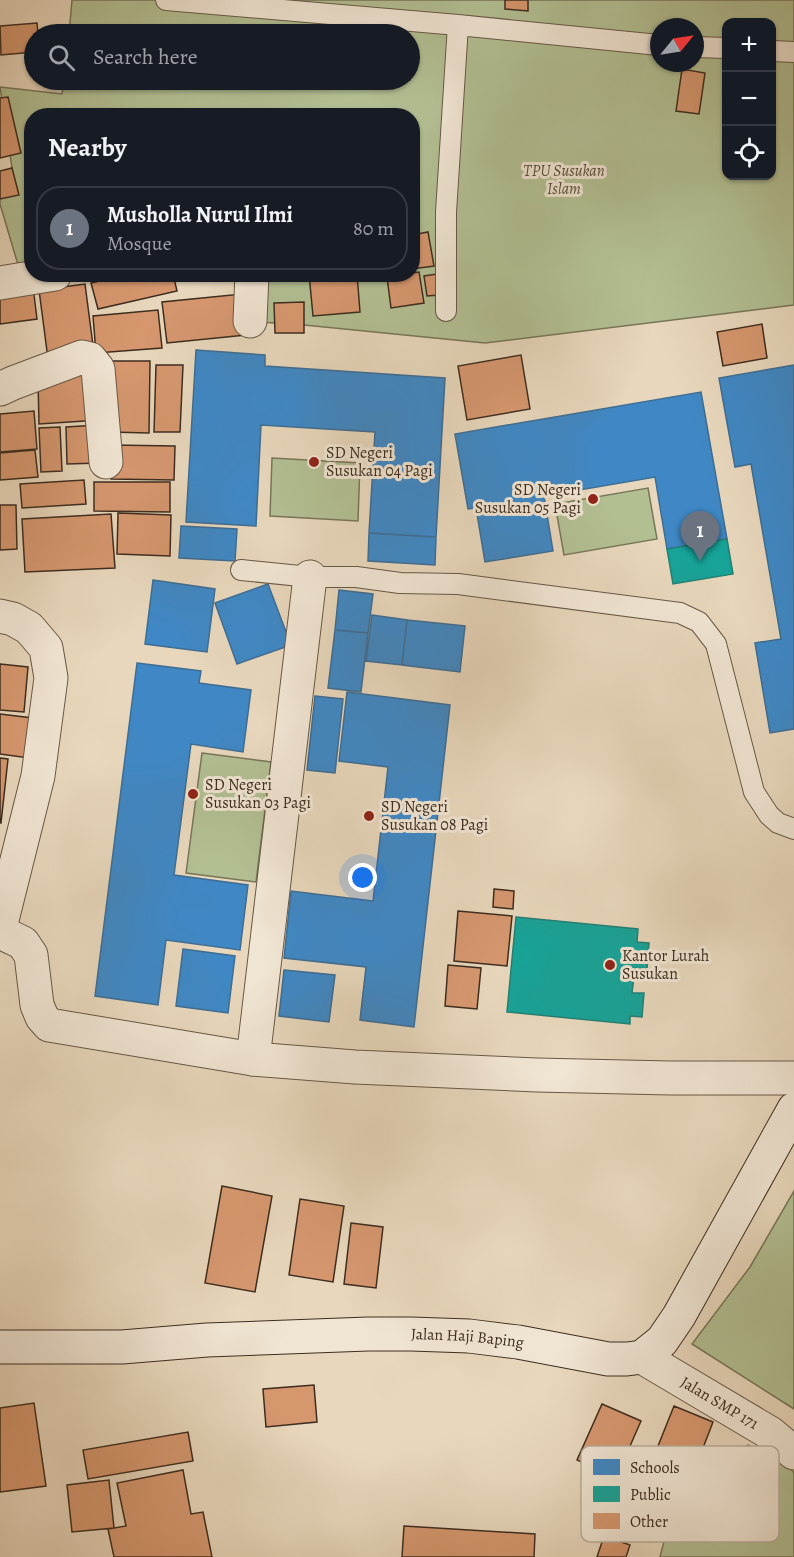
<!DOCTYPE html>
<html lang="en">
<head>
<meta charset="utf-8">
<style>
  :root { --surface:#171b24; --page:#242831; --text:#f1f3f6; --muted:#9ea1a6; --line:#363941; --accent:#1a73e8 }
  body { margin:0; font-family:Alegreya,serif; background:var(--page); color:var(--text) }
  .controls { position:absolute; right:18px; top:18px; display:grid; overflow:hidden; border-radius:12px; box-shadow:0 2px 4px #0004 }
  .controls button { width:54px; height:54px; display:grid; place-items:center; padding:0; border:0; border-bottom:2px solid var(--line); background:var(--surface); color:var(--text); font:30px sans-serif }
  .compass { position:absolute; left:650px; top:18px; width:54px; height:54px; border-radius:50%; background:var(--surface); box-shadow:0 2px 4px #0004; rotate:60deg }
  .you { position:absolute; left:363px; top:878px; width:21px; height:21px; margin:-15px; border:4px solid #fff; border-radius:50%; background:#1a73e8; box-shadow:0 0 0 9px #1a73e833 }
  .badge { display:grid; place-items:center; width:39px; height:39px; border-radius:50%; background:var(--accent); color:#fff; font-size:20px; font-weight:700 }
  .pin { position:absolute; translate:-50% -50px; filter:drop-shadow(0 2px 3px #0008) }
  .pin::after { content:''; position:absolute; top:32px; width:21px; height:18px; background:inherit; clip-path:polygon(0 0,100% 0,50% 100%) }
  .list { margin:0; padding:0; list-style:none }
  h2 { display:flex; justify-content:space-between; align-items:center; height:78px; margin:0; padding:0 24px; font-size:26px }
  h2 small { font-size:20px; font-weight:400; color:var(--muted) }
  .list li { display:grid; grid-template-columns:39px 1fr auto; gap:18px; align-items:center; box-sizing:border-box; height:84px; margin:0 12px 12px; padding:0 12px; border:2px solid var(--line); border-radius:24px }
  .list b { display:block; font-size:22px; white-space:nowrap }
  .list p { margin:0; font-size:20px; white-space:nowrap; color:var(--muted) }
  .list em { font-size:20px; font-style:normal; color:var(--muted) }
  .icon { flex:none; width:33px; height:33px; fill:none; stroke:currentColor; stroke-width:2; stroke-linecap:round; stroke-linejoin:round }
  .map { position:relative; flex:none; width:794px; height:1557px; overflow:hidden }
  .search { position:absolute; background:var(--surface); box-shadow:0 2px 4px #0004; left:24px; top:24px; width:396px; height:66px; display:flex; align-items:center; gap:15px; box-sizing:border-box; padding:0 21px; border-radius:33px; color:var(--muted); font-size:22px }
  .panel { position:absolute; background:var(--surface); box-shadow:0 2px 4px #0004; left:24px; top:108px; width:396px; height:174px; border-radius:24px }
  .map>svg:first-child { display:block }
  .green { fill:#b2bf93; stroke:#787659; stroke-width:1.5; fill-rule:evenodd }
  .schools { fill:#3f88c5; stroke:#3e6d93; stroke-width:1.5 }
  .public { fill:#17a398; stroke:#228074; stroke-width:1.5 }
  .building { fill:#d6976f; stroke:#3d2d1f; stroke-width:1.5 }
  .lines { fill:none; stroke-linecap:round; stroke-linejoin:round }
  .lane-casing { stroke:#685846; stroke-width:22 }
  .street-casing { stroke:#685846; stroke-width:35 }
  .secondary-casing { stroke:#3d2d1f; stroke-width:35 }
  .lane { stroke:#f0e5d3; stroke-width:20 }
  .street { stroke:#f0e5d3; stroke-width:33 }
  .secondary { stroke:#f0e5d3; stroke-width:33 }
  .poi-dot { fill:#8f2418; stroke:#f0e5d3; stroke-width:2 }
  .labels { text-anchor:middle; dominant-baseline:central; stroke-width:6; stroke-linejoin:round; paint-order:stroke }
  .park-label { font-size:16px; font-style:italic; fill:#544a36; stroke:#f0e5d3 }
  .poi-label { font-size:16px; fill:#3d2d1f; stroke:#f0e5d3; text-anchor:start }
  .street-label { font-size:16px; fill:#3d2d1f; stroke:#f0e5d3 }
  .key { fill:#f0e5d3; stroke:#baae9d; stroke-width:1.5 }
  .key-label { font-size:16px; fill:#3d2d1f }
</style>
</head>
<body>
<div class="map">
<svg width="794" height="1557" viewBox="0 0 794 1557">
  <rect width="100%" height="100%" fill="#e8d7bc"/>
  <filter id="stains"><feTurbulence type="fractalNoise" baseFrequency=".00333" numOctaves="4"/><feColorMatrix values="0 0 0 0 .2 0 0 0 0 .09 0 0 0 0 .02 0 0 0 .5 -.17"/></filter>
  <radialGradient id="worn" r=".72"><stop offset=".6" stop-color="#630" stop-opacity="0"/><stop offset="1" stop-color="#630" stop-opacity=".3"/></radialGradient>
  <path class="green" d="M72,0H794V305L485,343L304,325L260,322L262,275L412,274V116H32V274L21,275L0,204V173L12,168L0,87L62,94L64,80H410V34H69ZM726,22H772V176H726ZM659,27H695V63H659Z
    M272,458L360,463L358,521L270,516Z
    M648,488L657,539L564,555L555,504Z
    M202,753L271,762L256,882L186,873Z
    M794,1191V1409L692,1344L750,1267Z
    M748,1445L790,1468L794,1473V1557H660L671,1514L711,1469Z"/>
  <path class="schools" d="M196,350L265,355V366L445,378L436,537L369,533L375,432L261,425L256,526L186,522Z
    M794,365V729L770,733L755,643L781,639L751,464L735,467L719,378Z
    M701,392L727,539L667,549L655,477L544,496L553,551L485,562L476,508L468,509L455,434Z
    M181,526L237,529L235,561L179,558Z
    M369,533L436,537L435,565L368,561Z
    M153,580L215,589L207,652L145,644Z
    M268,584L291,645L237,664L215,603Z
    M339,590L373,594L368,633L335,630Z
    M372,615L407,620L402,665L366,661Z
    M407,620L465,626L460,672L402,665Z
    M335,630L368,633L361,692L328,688Z
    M137,663L201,671L199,683L251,690L243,752L191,744L174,875L248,885L240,950L166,940L158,1005L95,996Z
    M347,692L450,705L414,1027L360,1020L366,967L284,958L291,891L373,901L388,767L339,761Z
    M315,696L343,699L335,773L307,770Z
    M183,949L235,956L228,1013L176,1006Z
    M284,970L335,975L329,1022L279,1016Z"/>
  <path class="public" d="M727,539L733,574L673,584L667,549Z
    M516,917L638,929L637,942L649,943L647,969L635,968L632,993H644L642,1017L630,1016V1024L507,1012Z"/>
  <path class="building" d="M505,0H528V11L505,9Z
    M37,23L38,34H34V52L1,55L0,26Z
    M682,69L705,73L699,114L676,111Z
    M8,97L21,153L0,158V98Z
    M12,168L19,195L0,199V171Z
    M428,232L434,266L412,269V235Z
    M419,272L424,303L391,308L387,277L412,274V273Z
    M129,274H173L177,291L98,309L91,283Z
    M309,274H357L360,312L313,316Z
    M437,274L440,295L427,296L424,276Z
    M85,284L94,353L48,359L39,290Z
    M33,287L37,319L0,324V291Z
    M242,294L246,335L167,343L162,302Z
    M304,302V333H275L274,303Z
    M158,310L162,348L96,353L93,316Z
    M762,324L767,358L723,366L717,332Z
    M521,355L530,409L467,420L458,366Z
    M110,361H150L149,433L110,432Z
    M156,365H183L180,432H154Z
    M96,369L100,420L39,424L38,381Z
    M34,411L37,449L0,452V414Z
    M98,425L100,463L67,464L66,427Z
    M60,427L62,471L41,472L39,428Z
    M111,445L175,446L174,480L111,479Z
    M35,450L38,477L0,480V453Z
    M84,480L86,504L22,508L20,484Z
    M94,482H170V512L94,511Z
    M0,505H16L17,549L0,550Z
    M118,513L171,515L170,556L117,554Z
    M111,514L115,568L25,572L22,519Z
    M0,664L28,667L24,712L0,710Z
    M0,714L41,719L36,759L0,754Z
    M0,758L8,759L1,823H0Z
    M494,889L514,891L513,909L493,907Z
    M458,911L512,916L507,966L454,961Z
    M448,965L481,968L477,1009L445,1006Z
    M222,1186L272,1196L255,1292L205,1283Z
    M300,1199L344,1206L333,1282L289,1275Z
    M351,1223L383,1227L376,1288L344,1284Z
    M314,1385L317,1422L266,1427L263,1389Z
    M34,1403L46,1486L0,1492V1408Z
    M602,1404L641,1421L616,1478L577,1460Z
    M674,1406L713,1422L698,1461L658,1446Z
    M188,1432L193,1461L88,1479L83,1450Z
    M183,1470L191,1514L203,1512L212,1557H114L108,1529L126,1526L117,1483Z
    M109,1480L114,1528L72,1532L67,1485Z
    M404,1526L535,1534L534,1557H402Z
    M604,1536L630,1545L626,1557H597Z"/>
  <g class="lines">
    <defs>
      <path id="lane" d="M166,0L458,25L659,45
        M695,47L726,48
        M772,51L794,52
        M446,311V212L458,25
        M241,570L310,577H356L400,583L458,584L680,613L699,622L716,644L754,792L769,815L778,823L794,829"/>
      <g id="street">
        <path d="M0,283L55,274"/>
        <path d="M250,321L252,274"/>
        <path d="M0,389L13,383L82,357L90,359L98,369L106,462"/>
        <path d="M0,616L13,619L29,628L46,648L51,678L38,776L0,928"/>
        <path d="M0,932L23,943L31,955L37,1005L42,1017L49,1025L253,1059L355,1067L537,1075L670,1078H794"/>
        <path d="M253,1059L310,577"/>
        <path id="s1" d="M642,1357L770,1433L794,1453"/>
      </g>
      <g id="secondary">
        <path id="s2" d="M0,1347H122L207,1340L368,1334H411L469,1336L518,1342L608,1359H627L642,1357L662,1341L679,1316L794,1109"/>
      </g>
    </defs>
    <use href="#lane" class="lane-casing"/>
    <use href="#street" class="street-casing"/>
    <use href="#secondary" class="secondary-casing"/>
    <use href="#lane" class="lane"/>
    <use href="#street" class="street"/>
    <use href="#secondary" class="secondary"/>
  </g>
  <g class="poi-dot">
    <circle cx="314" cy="462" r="6"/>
    <circle cx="593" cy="499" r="6"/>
    <circle cx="193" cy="794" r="6"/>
    <circle cx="369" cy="816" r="6"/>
    <circle cx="610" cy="965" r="6"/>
  </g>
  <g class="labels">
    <g class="park-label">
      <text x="564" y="171">TPU Susukan<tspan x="564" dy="18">Islam</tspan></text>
    </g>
    <g class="poi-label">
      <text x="326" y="453">SD Negeri<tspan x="326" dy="18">Susukan 04 Pagi</tspan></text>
      <text x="581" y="490" text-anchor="end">SD Negeri<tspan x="581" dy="18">Susukan 05 Pagi</tspan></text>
      <text x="205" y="785">SD Negeri<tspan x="205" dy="18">Susukan 03 Pagi</tspan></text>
      <text x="381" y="807">SD Negeri<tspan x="381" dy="18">Susukan 08 Pagi</tspan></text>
      <text x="622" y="956">Kantor Lurah<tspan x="622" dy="18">Susukan</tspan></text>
    </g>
    <g class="street-label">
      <text stroke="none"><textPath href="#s2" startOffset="468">Jalan Haji Baping</textPath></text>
      <text stroke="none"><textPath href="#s1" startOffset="90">Jalan SMP 171</textPath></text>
    </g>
  </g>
  <rect x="581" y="1446" width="198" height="96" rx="9" class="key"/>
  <rect x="593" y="1459" width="27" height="16" fill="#3f88c5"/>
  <rect x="593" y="1486" width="27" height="16" fill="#17a398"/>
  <rect x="593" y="1513" width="27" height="16" fill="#d6976f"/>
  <g class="key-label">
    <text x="630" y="1473">Schools</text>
    <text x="630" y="1500">Public</text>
    <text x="630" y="1527">Other</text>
  </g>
  <rect width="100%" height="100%" filter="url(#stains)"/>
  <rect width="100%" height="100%" fill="url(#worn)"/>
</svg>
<div class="controls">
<button>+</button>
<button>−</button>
<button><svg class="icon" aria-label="locate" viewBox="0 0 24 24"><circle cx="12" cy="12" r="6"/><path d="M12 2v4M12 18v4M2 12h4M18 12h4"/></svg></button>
</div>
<svg class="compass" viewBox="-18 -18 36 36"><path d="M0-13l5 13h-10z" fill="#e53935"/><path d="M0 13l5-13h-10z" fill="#9ea1a6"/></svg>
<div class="you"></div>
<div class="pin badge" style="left:700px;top:561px;background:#6b7280">1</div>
<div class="search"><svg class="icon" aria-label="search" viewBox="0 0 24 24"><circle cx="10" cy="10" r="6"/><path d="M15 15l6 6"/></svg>Search here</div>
<section class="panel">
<h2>Nearby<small></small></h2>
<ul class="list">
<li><span class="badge" style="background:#6b7280">1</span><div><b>Musholla Nurul Ilmi</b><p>Mosque</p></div><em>80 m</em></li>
</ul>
</section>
</div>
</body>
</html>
